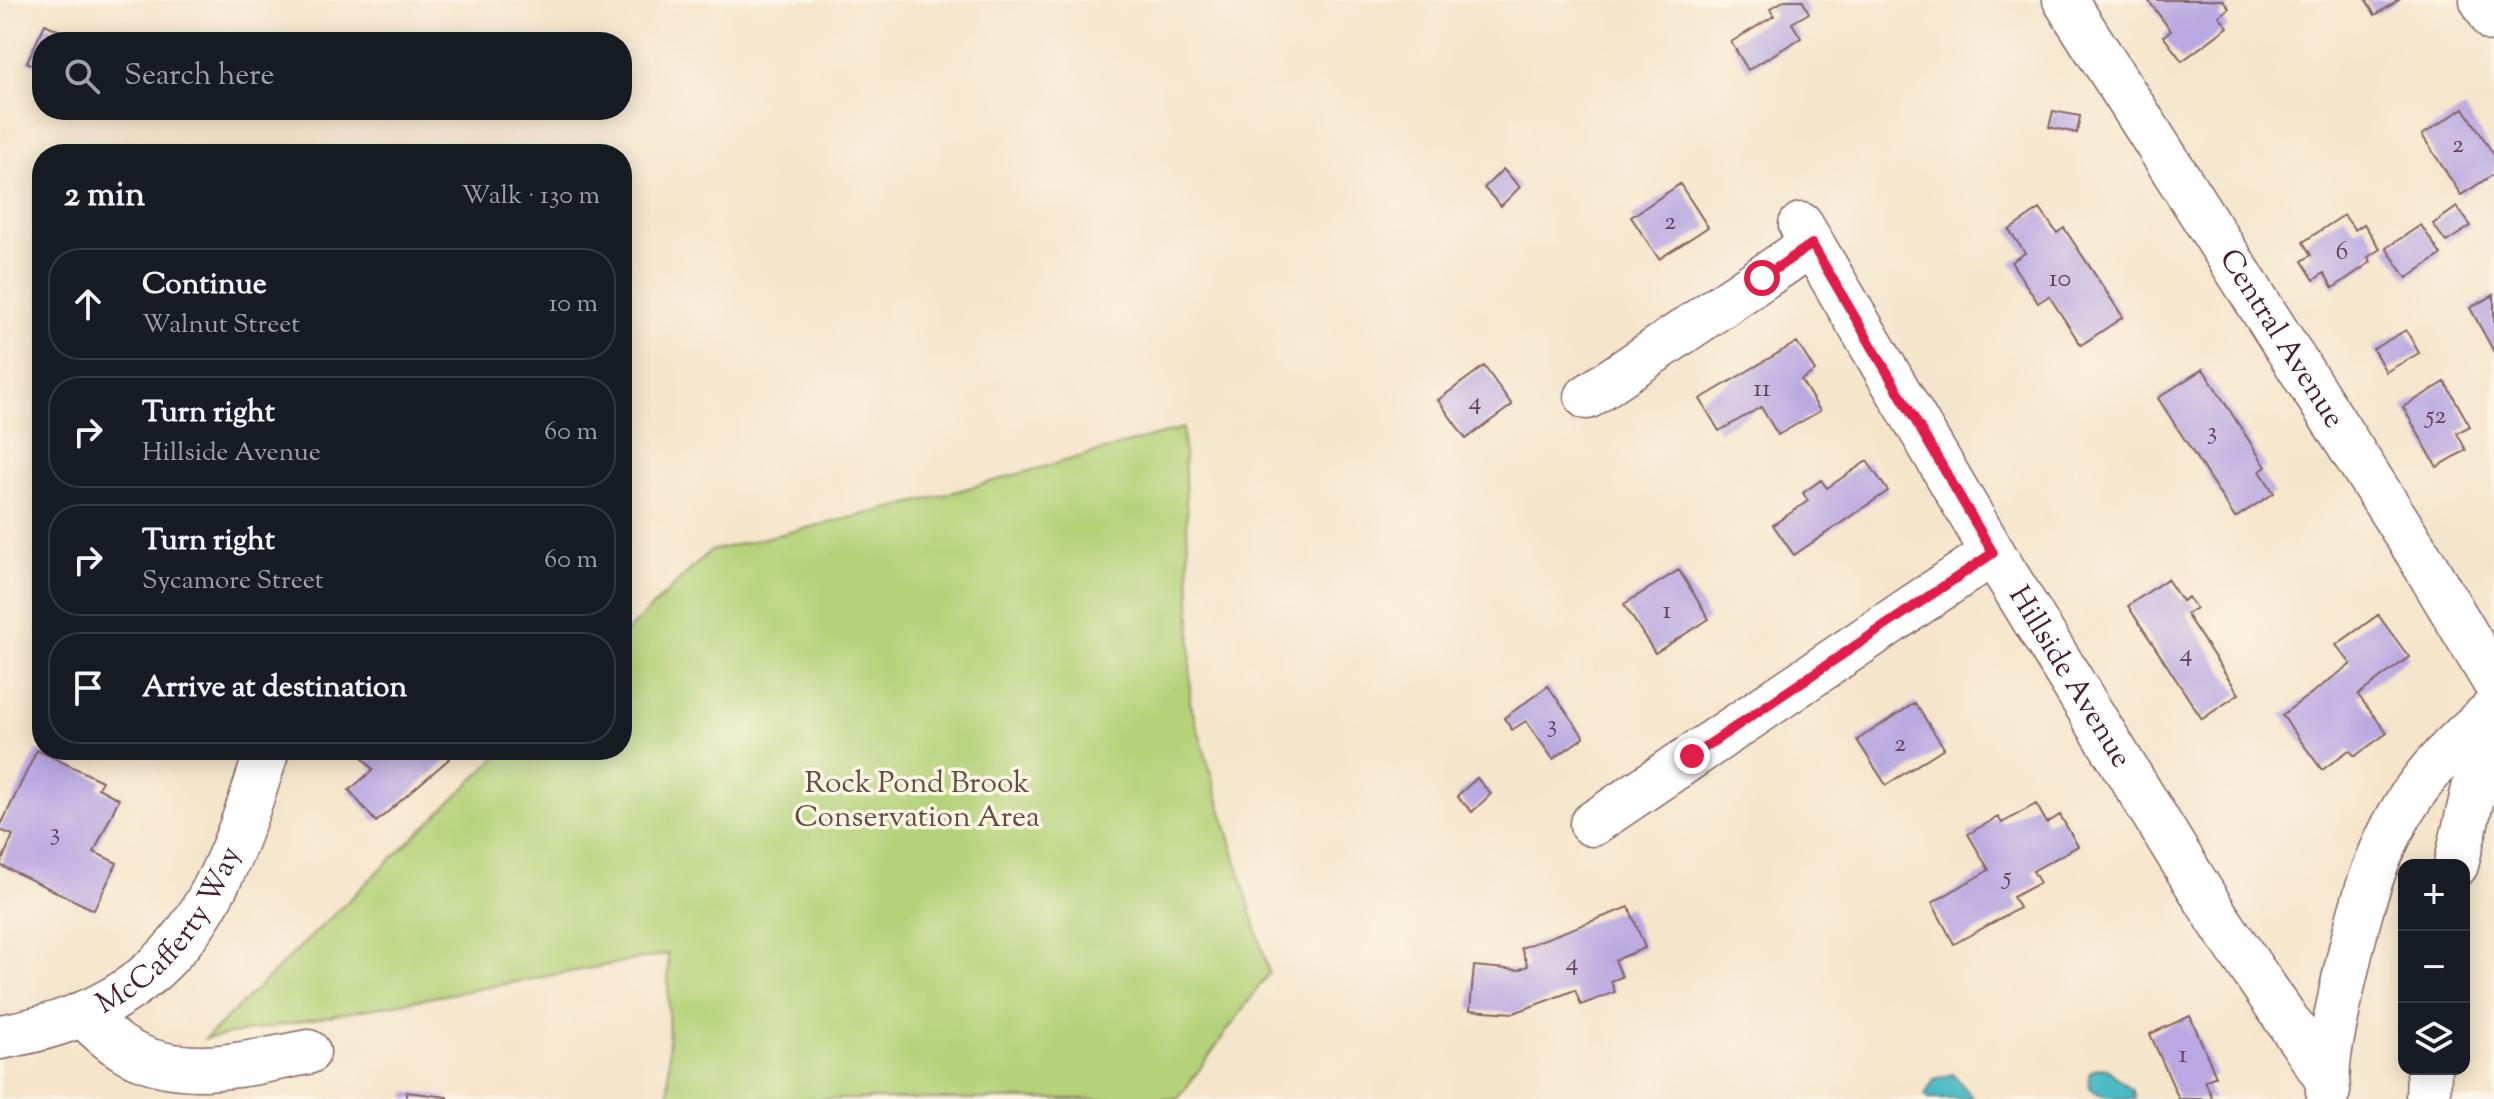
<!DOCTYPE html>
<html lang="en">
<head>
<meta charset="utf-8">
<style>
  :root { --surface:#171b24; --page:#20242c; --text:#f1f3f6; --muted:#9ea1a6; --line:#363941 }
  body { margin:0; font-family:"Sorts Mill Goudy",serif; background:var(--page); color:var(--text) }
  .controls { position:absolute; right:24px; bottom:24px; display:grid; overflow:hidden; border-radius:16px; box-shadow:0 4px 20px #0003 }
  .controls button { width:72px; height:72px; display:grid; place-items:center; padding:0; border:0; border-bottom:2px solid var(--line); background:var(--surface); color:var(--text); font:40px sans-serif }
  .stop { position:absolute; width:24px; height:24px; margin:-18px; border:6px solid #e11d48; border-radius:50%; background:#fff }
  .stop.end { background:#e11d48; border-color:#fff; box-shadow:0 2px 8px #0008 }
  .list { margin:0; padding:0; list-style:none }
  h2 { display:flex; justify-content:space-between; align-items:center; height:104px; margin:0; padding:0 32px; font-size:34px }
  h2 small { font-size:26px; font-weight:400; color:var(--muted) }
  .list li { display:grid; grid-template-columns:52px 1fr auto; gap:24px; align-items:center; box-sizing:border-box; height:112px; margin:0 16px 16px; padding:0 16px; border:2px solid var(--line); border-radius:32px }
  .list b { display:block; font-size:30px; white-space:nowrap }
  .list p { margin:0; font-size:26px; white-space:nowrap; color:var(--muted) }
  .list em { font-size:26px; font-style:normal; color:var(--muted) }
  .icon { flex:none; width:44px; height:44px; fill:none; stroke:currentColor; stroke-width:2; stroke-linecap:round; stroke-linejoin:round }
  .map { position:relative; flex:none; width:2494px; height:1099px; overflow:hidden }
  .search { position:absolute; background:var(--surface); box-shadow:0 4px 20px #0003; left:32px; top:32px; width:600px; height:88px; display:flex; align-items:center; gap:20px; box-sizing:border-box; padding:0 28px; border-radius:32px; color:var(--muted); font-size:30px }
  .panel { position:absolute; background:var(--surface); box-shadow:0 4px 20px #0003; left:32px; top:144px; width:600px; height:616px; border-radius:32px }
  .map>svg:first-child { display:block }
  .green { fill:#b4d278; stroke:#7f7852; stroke-width:2 }
  .water { fill:#4dbbc5; stroke:#4c6d78; stroke-width:2 }
  .building { fill:#b9a8e1 }
  .lines { fill:none; stroke-linecap:round; stroke-linejoin:round }
  .minor-casing { stroke:#866463; stroke-width:47 }
  .tertiary-casing { stroke:#866463; stroke-width:47 }
  .minor { stroke:#fff; stroke-width:44 }
  .tertiary { stroke:#fff; stroke-width:44 }
  .route { stroke:#e11d48; stroke-width:10 }
  .labels { text-anchor:middle; dominant-baseline:central; stroke-width:7; stroke-linejoin:round; paint-order:stroke }
  .number-label { font-size:26px; fill:#664158 }
  .street-label { font-size:30px; fill:#4a1f2b; stroke:#fcf5e5 }
  .park-label { font-size:30px; fill:#644c3e; stroke:#fcf5e5 }
</style>
</head>
<body>
<div class="map">
<svg width="2494" height="1099" viewBox="0 0 2494 1099">
  <rect width="100%" height="100%" fill="#fcf5e5"/>
  <filter id="ink" filterUnits="userSpaceOnUse"><feTurbulence type="fractalNoise" baseFrequency=".0125" numOctaves="2"/><feDisplacementMap in="SourceGraphic" scale="16" xChannelSelector="R" yChannelSelector="G"/><feConvolveMatrix kernelMatrix="1 2 1 2 8 2 1 2 1" color-interpolation-filters="sRGB"/></filter>
  <filter id="wash" filterUnits="userSpaceOnUse"><feTurbulence type="fractalNoise" baseFrequency=".006" numOctaves="4" result="noise"/><feDisplacementMap in="SourceGraphic" scale="32" xChannelSelector="R" yChannelSelector="G"/><feGaussianBlur stdDeviation="1.8" result="paint"/><feColorMatrix in="noise" values="0 0 0 0 0 0 0 0 0 0 0 0 0 0 0 0 0 1.4 0 .05"/><feComposite in="paint" operator="in"/></filter>
  <g filter="url(#wash)">
    <rect width="100%" height="100%" fill="#f5e5cb"/>
    <path class="green" d="M1183,428L1191,619L1190,702L1269,973L1178,1099H669L668,954L205,1039L504,750H622V636L710,551L925,500Z"/>
    <path class="water" d="M2098,1068L2107,1069L2133,1091L2135,1099C2113,1099 2082,1099 2090,1072Z
      M1953,1074L1974,1099H1928L1925,1096L1934,1079Z"/>
    <g id="blocks">
      <path class="building" d="M1785,0H1802L1809,13L1792,23L1801,38L1748,70L1731,42L1774,16L1770,9Z
        M2148,0H2223L2229,8L2219,16L2228,27L2182,61L2163,36L2171,31Z
        M2366,0H2399L2375,15Z
        M45,24L83,42H42V69L27,62Z
        M2464,108L2494,155V174L2461,195L2422,135Z
        M2053,111L2080,116L2077,133L2049,127Z
        M1503,169L1520,187L1501,206L1484,188Z
        M1680,184L1708,227L1659,259L1631,217Z
        M2457,207L2471,226L2446,242L2433,224Z
        M2040,209L2057,233L2064,228L2123,317L2081,345L2049,296L2038,303L2011,262L2025,253L2009,230Z
        M2344,215L2355,230L2364,224L2380,249L2368,257L2371,262L2333,288L2324,273L2314,280L2302,261L2311,255L2303,242Z
        M2421,225L2441,255L2407,278L2386,248Z
        M2494,295V352L2470,308Z
        M2406,330L2419,353L2386,372L2373,349Z
        M1797,342L1815,371L1801,380L1820,411L1778,435L1761,407L1719,431L1700,399Z
        M1484,366L1512,405L1466,439L1438,400Z
        M2203,369L2266,467L2260,471L2274,493L2235,518L2158,398Z
        M2445,382L2470,426L2457,433L2466,450L2437,467L2403,407Z
        M1867,461L1888,491L1794,555L1773,525L1808,501L1803,493L1821,480L1827,488Z
        M1679,570L1709,619L1655,653L1624,604Z
        M2167,579L2182,601L2188,597L2196,608L2186,614L2239,694L2202,719L2128,606Z
        M2378,615L2409,657L2358,695L2387,733L2355,756L2349,750L2322,770L2282,715L2351,664L2336,645Z
        M1548,686L1584,737L1553,759L1526,721L1512,730L1504,718Z
        M1915,703L1944,748L1886,785L1857,740Z
        M37,750L102,781L98,788L119,799L94,852L117,863L94,910L0,865L13,835L0,830V827Z
        M356,750H441L449,759L376,822L349,790L373,770Z
        M1477,778L1491,794L1472,812L1457,796Z
        M2036,804L2047,823L2060,815L2078,846L2033,871L2040,883L2013,897L2019,908L1954,944L1932,903L1989,870L1968,834L1998,817L2002,823Z
        M1629,907L1645,948L1615,960L1622,977L1611,981L1615,992L1581,1005L1575,990L1514,1013L1470,1010L1474,966L1518,970L1528,966L1521,948Z
        M2190,1016L2216,1076L2205,1081L2213,1099H2179L2150,1034Z
        M406,1092L447,1097V1099H406Z"/>
    </g>
  </g>
  <g filter="url(#ink)">
    <use href="#blocks" fill-opacity="0" stroke="#866463" stroke-width="2"/>
    <g class="lines">
      <defs>
        <g id="minor">
          <path id="s1" d="M2065,0L2417,552L2494,681"/>
          <path d="M2482,0L2494,20"/>
          <path id="s2" d="M1801,225L1993,553L2218,919L2327,1079"/>
          <path d="M1587,397L1812,244"/>
          <path d="M1592,824L1993,553"/>
          <path d="M82,1014C97,1028 112,1043 131,1053C186,1081 251,1063 308,1052"/>
          <path id="s3" d="M0,1037C174,1008 220,904 267,750"/>
          <path d="M2328,1091C2325,1059 2335,1025 2341,994C2356,922 2375,842 2421,783C2442,755 2467,732 2494,709"/>
        </g>
        <path id="tertiary" d="M2456,865L2476,780L2494,734
          M2428,1099L2429,1069"/>
      </defs>
      <use href="#minor" class="minor-casing"/>
      <use href="#tertiary" class="tertiary-casing"/>
      <use href="#minor" class="minor"/>
      <use href="#tertiary" class="tertiary"/>
    </g>
  </g>
  <g class="lines" filter="url(#ink)">
    <path class="route" d="M1692,756L1993,553L1812,244L1762,278"/>
  </g>
  <g class="labels">
    <g class="number-label">
      <text x="2458" y="145">2</text>
      <text x="1670" y="222">2</text>
      <text x="2342" y="252">6</text>
      <text x="2060" y="279">10</text>
      <text x="1762" y="389">11</text>
      <text x="1475" y="402">4</text>
      <text x="2436" y="416">52</text>
      <text x="2212" y="432">3</text>
      <text x="1667" y="611">1</text>
      <text x="2186" y="654">4</text>
      <text x="1552" y="725">3</text>
      <text x="1900" y="744">2</text>
      <text x="55" y="833">3</text>
      <text x="2007" y="877">5</text>
      <text x="1572" y="963">4</text>
      <text x="2183" y="1055">1</text>
    </g>
    <g class="street-label">
      <text stroke="none"><textPath href="#s1" startOffset="402">Central Avenue</textPath></text>
      <text stroke="none"><textPath href="#s2" startOffset="526">Hillside Avenue</textPath></text>
      <text stroke="none"><textPath href="#s3" startOffset="210">McCafferty Way</textPath></text>
    </g>
    <g class="park-label">
      <text x="917" y="784">Rock Pond Brook<tspan x="917" dy="34">Conservation Area</tspan></text>
    </g>
  </g>
</svg>
<div class="controls">
<button>+</button>
<button>−</button>
<button><svg class="icon" aria-label="layers" viewBox="0 0 24 24"><path d="M12 4l9 5-9 5-9-5zM3 14l9 5 9-5"/></svg></button>
</div>
<div class="stop" style="left:1762px;top:278px"></div>
<div class="stop end" style="left:1692px;top:756px"></div>
<div class="search"><svg class="icon" aria-label="search" viewBox="0 0 24 24"><circle cx="10" cy="10" r="6"/><path d="M15 15l6 6"/></svg>Search here</div>
<section class="panel">
<h2>2 min<small>Walk · 130 m</small></h2>
<ul class="list">
<li><svg class="icon" aria-label="ahead" viewBox="0 0 24 24"><path d="M12 20V5M6 11l6-6 6 6"/></svg><div><b>Continue</b><p>Walnut Street</p></div><em>10 m</em></li>
<li><svg class="icon" aria-label="right" viewBox="0 0 24 24"><path d="M7 20v-9h11M14 6l5 5-5 5"/></svg><div><b>Turn right</b><p>Hillside Avenue</p></div><em>60 m</em></li>
<li><svg class="icon" aria-label="right" viewBox="0 0 24 24"><path d="M7 20v-9h11M14 6l5 5-5 5"/></svg><div><b>Turn right</b><p>Sycamore Street</p></div><em>60 m</em></li>
<li><svg class="icon" aria-label="arrive" viewBox="0 0 24 24"><path d="M6 21V4h12l-3 4 3 4H6"/></svg><div><b>Arrive at destination</b></div></li>
</ul>
</section>
</div>
</body>
</html>
